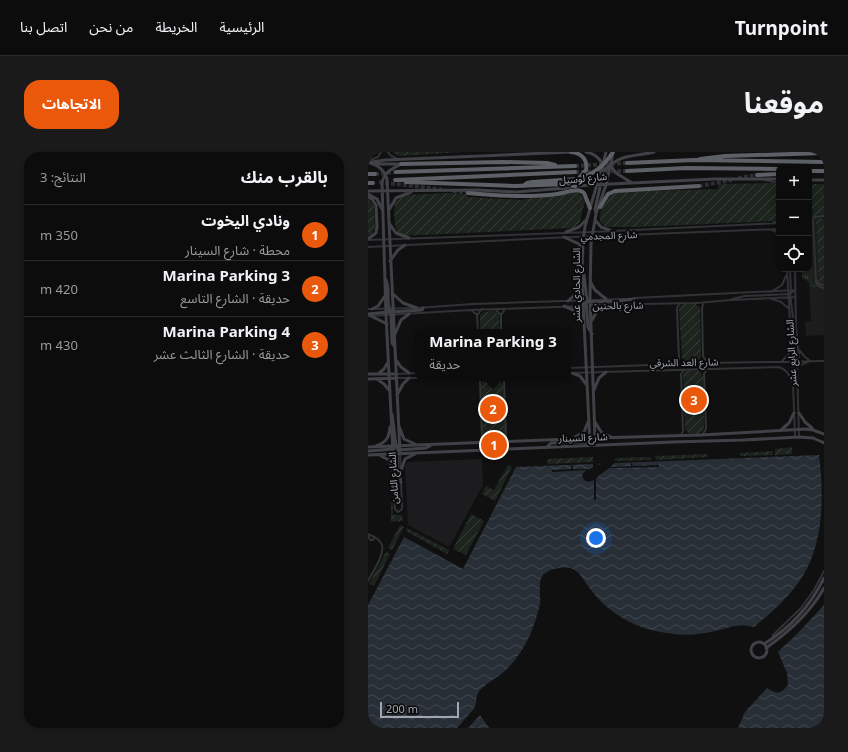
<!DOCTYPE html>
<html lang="ar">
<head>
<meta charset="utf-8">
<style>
  :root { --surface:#0c0c0d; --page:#1a1a1b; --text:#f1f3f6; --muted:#9a9b9d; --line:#2c2c2e; --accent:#ea580c }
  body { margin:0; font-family:"Noto Sans","Noto Sans Arabic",sans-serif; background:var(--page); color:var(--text); direction:rtl }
  .controls { position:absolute; right:12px; top:12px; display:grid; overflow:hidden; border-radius:8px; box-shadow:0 2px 6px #0003 }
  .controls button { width:36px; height:36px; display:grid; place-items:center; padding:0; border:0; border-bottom:1px solid var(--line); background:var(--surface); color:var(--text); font:20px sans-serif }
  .scale { position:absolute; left:12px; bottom:10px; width:79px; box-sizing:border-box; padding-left:4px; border:2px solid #a1a6b2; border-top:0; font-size:11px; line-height:14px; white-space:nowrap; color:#a1a6b2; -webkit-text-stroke:3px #0b0b0c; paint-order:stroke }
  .you { position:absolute; left:228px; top:386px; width:14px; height:14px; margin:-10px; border:3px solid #fff; border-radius:50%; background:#1a73e8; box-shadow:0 0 0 6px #1a73e833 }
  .badge { display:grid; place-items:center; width:26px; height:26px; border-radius:50%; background:var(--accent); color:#fff; font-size:13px; font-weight:700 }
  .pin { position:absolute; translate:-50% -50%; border:2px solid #fff; box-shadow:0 1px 4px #0006 }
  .popup { position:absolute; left:47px; top:177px; width:156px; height:52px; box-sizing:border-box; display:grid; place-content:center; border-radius:8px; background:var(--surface); filter:drop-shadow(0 1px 3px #0005); font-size:13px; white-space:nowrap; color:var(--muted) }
  .popup b { font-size:15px; color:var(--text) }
  .popup::after { content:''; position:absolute; left:50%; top:100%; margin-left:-8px; border:8px solid transparent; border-top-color:var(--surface) }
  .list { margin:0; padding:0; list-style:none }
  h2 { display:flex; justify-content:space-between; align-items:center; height:52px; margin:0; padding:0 16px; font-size:17px }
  h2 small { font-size:13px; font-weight:400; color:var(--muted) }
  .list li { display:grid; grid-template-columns:26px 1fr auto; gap:12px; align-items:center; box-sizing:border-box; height:56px; padding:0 16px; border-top:1px solid var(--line) }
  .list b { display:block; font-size:15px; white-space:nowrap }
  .list p { margin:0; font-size:13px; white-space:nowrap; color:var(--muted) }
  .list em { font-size:13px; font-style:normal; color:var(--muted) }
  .icon { flex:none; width:22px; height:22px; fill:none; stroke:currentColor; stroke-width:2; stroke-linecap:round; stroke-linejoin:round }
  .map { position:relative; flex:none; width:456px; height:576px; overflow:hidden; direction:ltr; border-radius:16px }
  header { display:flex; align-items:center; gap:24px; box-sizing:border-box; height:56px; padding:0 20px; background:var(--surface); border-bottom:1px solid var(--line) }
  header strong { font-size:19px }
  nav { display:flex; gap:22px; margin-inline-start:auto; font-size:14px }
  .intro { display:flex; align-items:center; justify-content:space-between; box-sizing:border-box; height:96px; padding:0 24px }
  h1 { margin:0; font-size:28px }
  .button { padding:10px 18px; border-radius:16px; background:var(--accent); color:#fff; font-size:14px; font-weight:700 }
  main { display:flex; gap:24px; padding:0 24px }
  aside { flex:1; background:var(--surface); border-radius:16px; box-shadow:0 2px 6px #0003 }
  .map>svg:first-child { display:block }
  .built { fill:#1c1c1e }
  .grass { fill:url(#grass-tufts) }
  .garden { fill:url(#garden-furrows) }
  .water { fill:url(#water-waves) }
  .pier { fill:#101011 }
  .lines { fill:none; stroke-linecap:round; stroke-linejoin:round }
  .highway-tunnel { stroke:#2d2e31; stroke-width:4; stroke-dasharray:4 2; stroke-linecap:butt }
  .street { stroke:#313236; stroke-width:2 }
  .secondary { stroke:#3f4146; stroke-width:3 }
  .highway { stroke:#5d6067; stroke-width:4 }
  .labels { text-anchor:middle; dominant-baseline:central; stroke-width:4; stroke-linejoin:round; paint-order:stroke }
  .street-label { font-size:10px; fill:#a1a6b2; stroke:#0b0b0c }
</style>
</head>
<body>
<header>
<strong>Turnpoint</strong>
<nav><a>الرئيسية</a><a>الخريطة</a><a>من نحن</a><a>اتصل بنا</a></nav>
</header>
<div class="intro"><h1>موقعنا</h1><a class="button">الاتجاهات</a></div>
<main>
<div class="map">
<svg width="456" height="576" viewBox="0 0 456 576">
  <defs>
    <pattern id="grass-tufts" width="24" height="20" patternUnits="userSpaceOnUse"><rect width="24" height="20" fill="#1c241d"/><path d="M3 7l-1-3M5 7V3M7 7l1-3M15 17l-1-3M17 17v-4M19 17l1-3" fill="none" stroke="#3a413b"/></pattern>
    <pattern id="garden-furrows" width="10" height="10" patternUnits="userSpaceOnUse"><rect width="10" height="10" fill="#1c241d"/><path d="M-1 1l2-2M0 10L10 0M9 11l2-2" fill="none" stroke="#3a413b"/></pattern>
    <pattern id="water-waves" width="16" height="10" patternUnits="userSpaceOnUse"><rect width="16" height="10" fill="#272e35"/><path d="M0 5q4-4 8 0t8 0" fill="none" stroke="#434950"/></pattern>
  </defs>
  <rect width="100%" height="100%" fill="#101011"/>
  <path class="built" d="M441,61H456V183L438,184L437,170L443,169L440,117Z
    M114,307L115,333L81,395L40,373L37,313L40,310Z"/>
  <path class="grass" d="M441,80L443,81L445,128L448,135H442V131L434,125V117H441Z"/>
  <path class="garden" d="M24,0H95L31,4Z
    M406,31L411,34V62L406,69L266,75H238L232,70C231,62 234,50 240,44C242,42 247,41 250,40L350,37V32Z
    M441,32H456V62L449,63L441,68Z
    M211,40L217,49L212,70L206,76L32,84C25,72 26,64 27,50L36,43L81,41L99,43L100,45L153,48Z
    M0,47L6,53L7,76L4,82L0,84Z
    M448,67H456V130L451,131Z
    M316,151H326L332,156L333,205C330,211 325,211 319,211L314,206L311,156Z
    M126,159L131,163L132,180H112V163L116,160Z
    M319,218L332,219L335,225L336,274L335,279L331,282L320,281L317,277L315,222Z
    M127,226L131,227L135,232L137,281L136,286L133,289H119L115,285L113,233L115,228Z
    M424,295V302L407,303V297Z
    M405,299V303L372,304V301Z
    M340,302V305L288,308L287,304Z
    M225,305V310L180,312L179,307Z
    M282,305L283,308L247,309V306Z
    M140,313L144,315L127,349L114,342L118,334L126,338Z
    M23,350H25V363H34L35,369L23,370Z
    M103,362L116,369L98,403L85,397Z
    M32,373L36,375L24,398L20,396Z
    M39,376L81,398L79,402L38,379Z
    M18,400L22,402L6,434L1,432Z"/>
  <path class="water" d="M451,303C456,344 456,392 433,427C420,446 403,461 386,475C370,471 365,475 351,478C344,480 337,481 330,482C312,484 293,481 276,476C255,469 236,455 223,438C217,431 213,421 205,417C197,414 183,416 176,422C169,428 173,443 172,451C170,462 166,473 162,483C156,496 148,508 138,518C130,525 120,530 112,538C107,544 109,550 107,555C102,562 95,569 89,576H0V453L36,385L95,417L148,315Z
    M456,453V576H370L377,560L399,536C409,542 412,543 420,533L419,521L410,500L430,481Z
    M112,563L121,576H100Z"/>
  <path class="pier" d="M263,310L265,314L291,313V315L241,316L228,326V348H226V328L221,330L216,328L214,323L218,318L184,320V318L203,317V313H204L205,317H221L225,315V312L229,311L230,313L235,311H247L242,315H243L263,314Z"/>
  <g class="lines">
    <path class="highway-tunnel" d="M207,14L259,11
      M207,20L259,19
      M7,22L28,20
      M370,26L389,23
      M11,30L78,38
      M331,34L364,28
      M85,39L100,41"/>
    <path class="street" d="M20,0L22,3L28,6
      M0,9L10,5L13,0
      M396,28L411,31
      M456,64L447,65L445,68L448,130L450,134L456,136
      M405,71L411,68
      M441,71H445
      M404,78L411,81
      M0,88L224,80L411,71
      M0,95L181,86L411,77
      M419,117L424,205L427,285
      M422,117L423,140
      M427,117L428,176L431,205L429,210L431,285
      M449,129L451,132L456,133
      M403,140L414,133L418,124
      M422,141L425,167L428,175
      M266,146L427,138
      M364,147L377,144L422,142L426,139
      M404,147L413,150L420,156
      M336,150L334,156L335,204L339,211
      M223,153L328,151L363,148L427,145
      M0,157L49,156L105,152L258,147
      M127,157L133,163
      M103,158L109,163
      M0,164L103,158L216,154
      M110,180L109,163L114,157
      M133,180V163L137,157
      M431,198L436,204L442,209
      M414,209L420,203L422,197
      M309,212L311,207L309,156L312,151
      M424,213L428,218L429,223
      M200,216L339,211L456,209
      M200,221L410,215C419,217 421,223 425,231
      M425,221L430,214L440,210
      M28,222L50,221
      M28,226H59
      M335,282L338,277L336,222L339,217
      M313,283L315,279L313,222L316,218
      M113,290L114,287L112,229L114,226
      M136,290L138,286L136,229L138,226
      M25,301L27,357L30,360L33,358L34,356L32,301
      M0,382C4,384 11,386 13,391C19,399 4,421 0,429
      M0,383L2,388H5L6,386
      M405,487V483L433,456L446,438L456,419"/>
    <path class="secondary" d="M218,0C229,2 234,8 236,18L227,57L228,62
      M4,10L17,8L204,0
      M2,11C10,13 17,19 19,27L32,301
      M6,12H31
      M243,14L248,21L264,31
      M236,19C252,1 266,5 286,0
      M441,28H456
      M0,39L110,38L148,40L199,36L207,34L243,32L347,27H411
      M0,42L9,47L14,57
      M0,45L4,47L8,53L9,75L8,81L0,87
      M21,58L28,46L43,40
      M227,68L233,75L244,79
      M21,71L28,81L41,86
      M198,80L211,75L218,68
      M196,85L211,92L215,101
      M22,109L30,98L37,93
      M216,123L219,149
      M17,126C24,137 16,152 24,161
      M223,131L227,138L238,147
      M24,141L35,151L49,156
      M200,149L209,141L213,132
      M218,149L220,175L224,182
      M196,154L210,160L215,165
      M216,154L219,150L249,149L266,147
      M4,157L10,154L17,144
      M19,157L23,163L24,191L27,195
      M23,160L54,158L55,156
      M0,162L20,160
      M3,164L19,172
      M224,168L229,159L241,153
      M27,182L33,168L41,162
      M29,209L33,215L41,221
      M11,221L16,217L20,210
      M204,221L212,224L218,232
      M0,222H28
      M0,227L28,226
      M9,227L16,232L21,238
      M226,238L231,226L238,220
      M29,243L35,232L41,226
      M431,261L437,270L444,276
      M24,262L28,294L32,301
      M227,270L233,280L243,285
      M31,274L36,287L47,292
      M413,278L421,271L426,261
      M207,285L216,280L220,270
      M227,286L222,147L223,91L228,62L238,33L245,1
      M222,293L214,128C214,111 214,92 217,75C223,50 232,25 238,0
      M8,294C19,290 21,285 22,275
      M180,294L183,291L222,290L227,286
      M0,295L227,286L333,283L438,277L445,278L456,282
      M30,298L58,296L62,294
      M0,299L26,297
      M25,301L18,163L14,31C16,20 24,17 33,12
      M29,301L30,322L33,330
      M0,303L305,290L375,288L431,285L445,286L456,291
      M13,304L21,308L26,321
      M32,321L37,307L49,301
      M383 498a8 8 0 1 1 16 0a8 8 0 1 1-16 0Z
      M396,492C422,476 443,453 456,426
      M398,496C421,480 442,461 456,436"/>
    <path class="highway" d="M203,0C213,1 220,7 218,18L211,26
      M332,7L357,4L456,1
      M259,11L326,8L456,10
      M33,12L135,10L179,11L187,13
      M259,19L318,16L411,17
      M441,19H456
      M28,20L207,14
      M0,22H7
      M389,23L411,22
      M27,28L207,20
      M38,30L147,34L198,32L207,34
      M0,31H5
      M155,34L159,31L164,30L210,27C224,23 237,13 245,0
      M100,41C130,44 159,46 189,42C198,41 209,35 216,41L222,56
      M232,55L240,42L247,39L331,34"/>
  </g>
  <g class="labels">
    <g class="street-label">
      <text transform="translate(215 26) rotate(-5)">شارع لوسيل</text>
      <text transform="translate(241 83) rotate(-2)">شارع المجدمي</text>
      <text transform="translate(208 133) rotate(-90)">الشارع الحادي عشر</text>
      <text transform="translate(250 153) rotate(-1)">شارع بالحنين</text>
      <text transform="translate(423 201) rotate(-93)">الشارع الرابع عشر</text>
      <text transform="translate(316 210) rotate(-1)">شارع العد الشرقي</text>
      <text transform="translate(215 285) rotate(-2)">شارع السينار</text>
      <text transform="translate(25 326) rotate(-93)">الشارع الثامن</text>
    </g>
  </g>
</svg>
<div class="controls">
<button>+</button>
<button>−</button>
<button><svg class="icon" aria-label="locate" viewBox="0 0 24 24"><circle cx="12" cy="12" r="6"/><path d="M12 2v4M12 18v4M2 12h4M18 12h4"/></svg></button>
</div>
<div class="scale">200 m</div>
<div class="you"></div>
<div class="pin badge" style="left:126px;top:293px">1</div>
<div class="pin badge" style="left:125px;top:257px">2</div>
<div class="popup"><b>Marina Parking 3</b>حديقة</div>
<div class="pin badge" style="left:326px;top:248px">3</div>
</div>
<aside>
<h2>بالقرب منك<small>النتائج: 3</small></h2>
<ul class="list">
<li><span class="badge">1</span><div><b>ونادي اليخوت</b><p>محطة · شارع السينار</p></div><em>350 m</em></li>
<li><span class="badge">2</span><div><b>Marina Parking 3</b><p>حديقة · الشارع التاسع</p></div><em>420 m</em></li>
<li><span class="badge">3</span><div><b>Marina Parking 4</b><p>حديقة · الشارع الثالث عشر</p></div><em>430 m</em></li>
</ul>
</aside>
</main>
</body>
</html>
